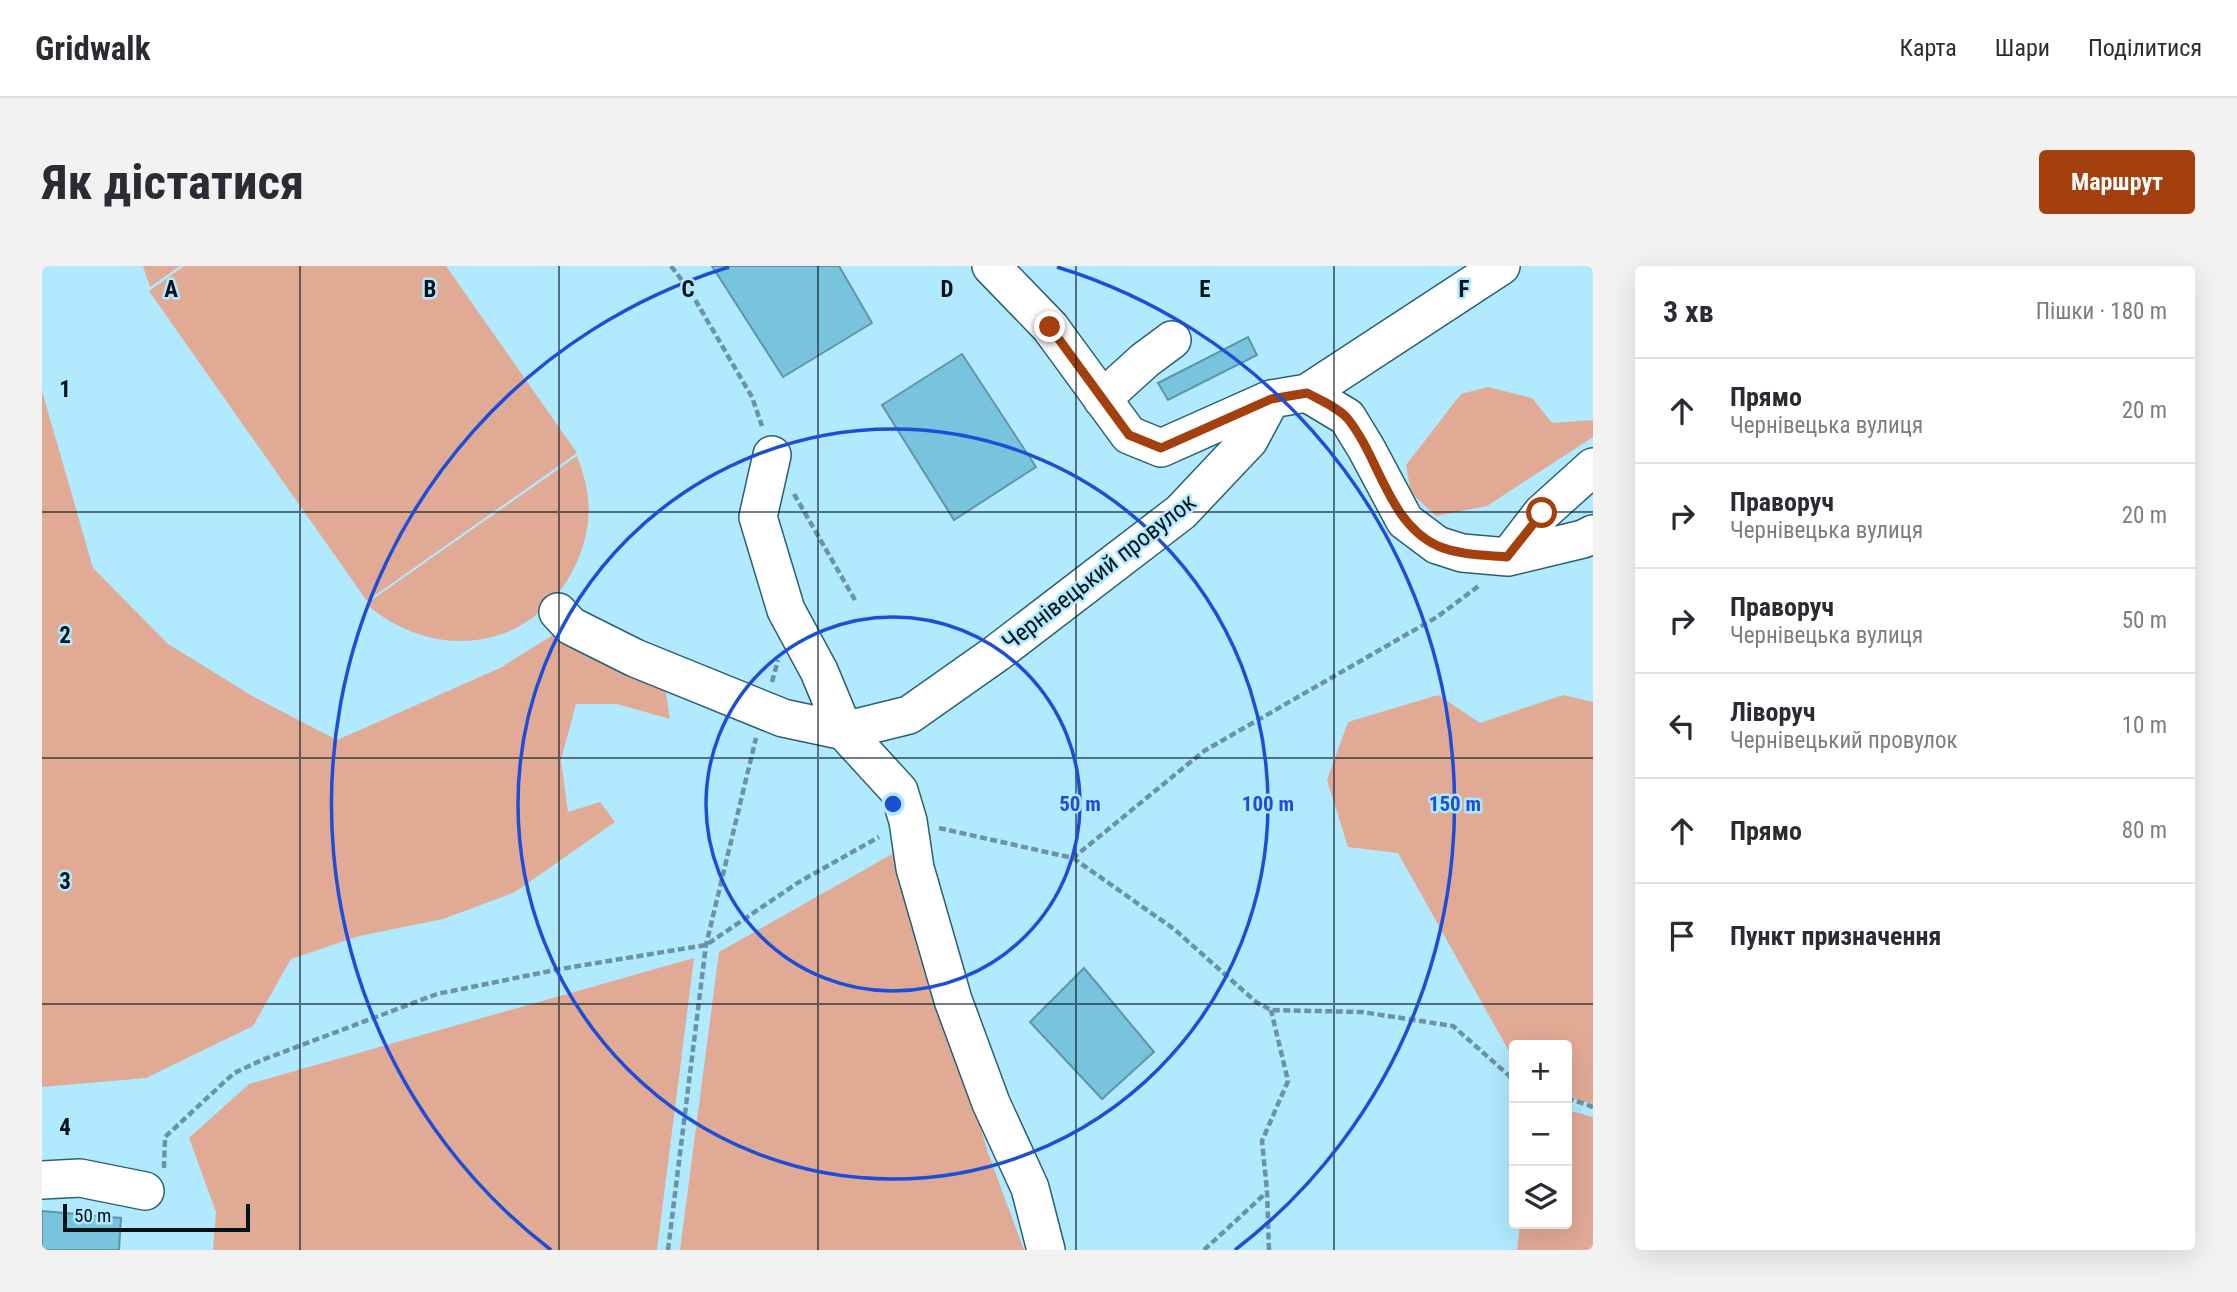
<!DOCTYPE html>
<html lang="uk">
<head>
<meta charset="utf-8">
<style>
  :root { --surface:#fff; --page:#f2f2f3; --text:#2b2b33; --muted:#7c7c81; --line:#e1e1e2; --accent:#a4400d }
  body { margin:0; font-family:"Roboto Condensed",sans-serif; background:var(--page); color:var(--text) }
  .controls { position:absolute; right:21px; bottom:21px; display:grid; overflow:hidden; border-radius:7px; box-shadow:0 7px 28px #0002 }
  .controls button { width:63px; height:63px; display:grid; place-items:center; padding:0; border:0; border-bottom:2px solid var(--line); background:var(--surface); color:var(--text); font:35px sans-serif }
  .scale { position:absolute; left:21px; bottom:18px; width:187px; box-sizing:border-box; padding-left:7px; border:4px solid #001118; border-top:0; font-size:19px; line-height:24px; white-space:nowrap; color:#001118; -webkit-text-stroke:5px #b1e9fe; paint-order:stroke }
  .stop { position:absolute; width:21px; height:21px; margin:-16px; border:5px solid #a4400d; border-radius:50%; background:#fff }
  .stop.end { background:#a4400d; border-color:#fff; box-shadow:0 2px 7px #0008 }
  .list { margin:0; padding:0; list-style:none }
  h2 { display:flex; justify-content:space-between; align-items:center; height:91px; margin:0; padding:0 28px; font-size:30px }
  h2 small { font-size:23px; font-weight:400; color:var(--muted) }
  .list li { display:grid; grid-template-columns:46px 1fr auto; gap:21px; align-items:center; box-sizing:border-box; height:105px; padding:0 28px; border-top:2px solid var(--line) }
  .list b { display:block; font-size:26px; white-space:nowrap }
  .list p { margin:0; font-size:23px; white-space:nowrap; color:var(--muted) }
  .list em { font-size:23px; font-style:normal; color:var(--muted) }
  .icon { flex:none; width:38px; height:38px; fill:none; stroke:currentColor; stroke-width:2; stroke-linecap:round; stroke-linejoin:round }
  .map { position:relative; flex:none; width:1551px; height:984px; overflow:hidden; border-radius:7px }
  header { display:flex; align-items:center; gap:42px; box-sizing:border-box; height:98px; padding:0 35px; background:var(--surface); border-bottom:2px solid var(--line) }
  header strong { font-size:33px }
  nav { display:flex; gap:38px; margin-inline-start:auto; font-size:24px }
  .intro { display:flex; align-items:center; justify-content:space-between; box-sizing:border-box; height:168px; padding:0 42px }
  h1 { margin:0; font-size:49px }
  .button { padding:18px 32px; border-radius:7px; background:var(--accent); color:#fff; font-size:24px; font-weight:700 }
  main { display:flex; gap:42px; padding:0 42px }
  aside { flex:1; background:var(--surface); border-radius:7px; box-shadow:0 7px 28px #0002 }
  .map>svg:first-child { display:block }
  .green { fill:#e1aa95 }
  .building { fill:#78c3de; stroke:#5f95a7; stroke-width:2 }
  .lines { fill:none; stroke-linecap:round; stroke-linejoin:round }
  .minor-casing { stroke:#2a6072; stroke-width:40 }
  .path { stroke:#6b93a3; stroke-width:4.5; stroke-dasharray:7 3.5; stroke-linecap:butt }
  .minor { stroke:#fff; stroke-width:37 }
  .route { stroke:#a4400d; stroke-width:9 }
  .grid { fill:none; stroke:#001118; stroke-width:2; stroke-opacity:0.55 }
  .ring { fill:none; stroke:#1d4ed8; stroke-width:3.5 }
  .labels { text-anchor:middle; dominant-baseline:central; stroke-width:5; stroke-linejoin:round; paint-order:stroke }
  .street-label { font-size:24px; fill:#001118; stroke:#b1e9fe }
  .grid-label { font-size:23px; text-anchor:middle; font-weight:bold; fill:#001118; stroke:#b1e9fe; stroke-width:5; stroke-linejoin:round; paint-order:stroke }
  .centre { fill:#1d4ed8; stroke:#b1e9fe; stroke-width:3.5 }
  .ring-label { font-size:21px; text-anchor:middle; font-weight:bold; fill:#1d4ed8; stroke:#b1e9fe; stroke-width:5; stroke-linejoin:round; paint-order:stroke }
</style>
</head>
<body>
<header>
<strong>Gridwalk</strong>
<nav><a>Карта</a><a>Шари</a><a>Поділитися</a></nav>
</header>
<div class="intro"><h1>Як дістатися</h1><a class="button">Маршрут</a></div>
<main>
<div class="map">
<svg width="1551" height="984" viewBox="0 0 1551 984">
  <rect width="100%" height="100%" fill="#b1e9fe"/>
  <path class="green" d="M101,0H138L108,21Z
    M142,0H404L535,187L325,335L107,25Z
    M1446,121L1490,132L1510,157L1551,154V171L1445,240L1394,250L1369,227L1364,199L1419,128Z
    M0,125L51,302L126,378L212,431L295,474L458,402L511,369L622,414L628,453L575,438H534L519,494L526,546L558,536L573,556L473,626L401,653L317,670L249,693L211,760L104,812L0,821Z
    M535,190C540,203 544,216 546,231C549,257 542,285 529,308C484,387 391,395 324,338Z
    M1396,429L1438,457L1521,429L1551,436V838L1525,831V779H1472V794L1356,587L1306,581L1285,514L1306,456Z
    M859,583L945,884L982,984H638L677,686Z
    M652,692L615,984H171L174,946L147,872L207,818Z
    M1525,844L1551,851V984H1475L1478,958H1525Z"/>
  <path class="building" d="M670,0H797L830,57L741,111Z
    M1206,71L1215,89L1126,134L1116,117Z
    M920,88L994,201L912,254L840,139Z
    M1042,702L1112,786L1060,833L988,756Z
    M0,945L79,952L77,984H0Z"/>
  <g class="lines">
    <defs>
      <path id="minor" d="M949,0L1008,61L1087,169L1119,182L1229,133
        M1265,127L1305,151L1324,182L1363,255L1395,279L1420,287L1466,291L1541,273L1551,268
        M1060,133L1103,94L1130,74
        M730,189L716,251L744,344L777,405L802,465L857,525L866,555L873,602L911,734L949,837L988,922L1004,984
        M1466,291L1500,247L1551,201
        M516,346L529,360L593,392L741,452L802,465L867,449L955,387L1139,246L1207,174L1229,133L1265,127L1459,0
        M0,914L38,912L103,925"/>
    </defs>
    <use href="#minor" class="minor-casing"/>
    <path class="path" d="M629,0L648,25L710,131L720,160
      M752,228L813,334
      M730,416L736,394
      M897,562L1031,592L1162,485L1395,351L1438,319
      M1031,592L1132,663L1214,736L1229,744L1320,746L1411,760L1472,814
      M1525,832L1551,841
      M122,902L123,871L192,807L220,794L395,728L518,703L664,679L757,616L837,571
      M626,984L664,679L714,472
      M1162,984L1225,926
      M1227,984L1225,925L1220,875L1246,815L1229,744"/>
    <use href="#minor" class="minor"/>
  </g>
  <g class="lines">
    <path class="route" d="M1008,61L1087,169L1119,182L1229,133L1265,127C1278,134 1297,142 1306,153C1338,193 1346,257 1396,280C1417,289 1443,289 1465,291L1500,247"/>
  </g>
  <path class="grid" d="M258,0V984M517,0V984M776,0V984M1034,0V984M1292,0V984M0,246H1551M0,492H1551M0,738H1551"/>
  <g class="ring">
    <circle cx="851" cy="538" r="187"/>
    <circle cx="851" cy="538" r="375"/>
    <path d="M509 984A562 562 0 0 1 687 1M1015 1A562 562 0 0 1 1193 984"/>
  </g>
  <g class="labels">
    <g class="street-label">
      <text transform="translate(1057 306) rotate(-38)">Чернівецький провулок</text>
    </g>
  </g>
  <g class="grid-label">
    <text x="129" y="31">A</text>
    <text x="388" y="31">B</text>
    <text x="646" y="31">C</text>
    <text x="905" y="31">D</text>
    <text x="1163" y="31">E</text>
    <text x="1422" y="31">F</text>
    <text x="23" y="131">1</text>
    <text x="23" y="377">2</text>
    <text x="23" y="623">3</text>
    <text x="23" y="869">4</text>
  </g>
  <circle cx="851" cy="538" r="10" class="centre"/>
  <g class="ring-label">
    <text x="1038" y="545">50 m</text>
    <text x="1226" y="545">100 m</text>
    <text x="1413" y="545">150 m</text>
  </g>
</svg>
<div class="controls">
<button>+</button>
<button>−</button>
<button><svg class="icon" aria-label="layers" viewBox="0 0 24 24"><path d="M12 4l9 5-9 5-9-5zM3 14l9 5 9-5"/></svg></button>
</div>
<div class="scale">50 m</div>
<div class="stop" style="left:1500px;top:247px"></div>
<div class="stop end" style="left:1008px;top:61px"></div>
</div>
<aside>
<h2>3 хв<small>Пішки · 180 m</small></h2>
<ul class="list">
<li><svg class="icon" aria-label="ahead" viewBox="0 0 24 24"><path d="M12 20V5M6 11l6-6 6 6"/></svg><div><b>Прямо</b><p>Чернівецька вулиця</p></div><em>20 m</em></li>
<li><svg class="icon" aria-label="right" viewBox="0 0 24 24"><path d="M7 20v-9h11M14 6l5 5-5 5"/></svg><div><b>Праворуч</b><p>Чернівецька вулиця</p></div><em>20 m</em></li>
<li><svg class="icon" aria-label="right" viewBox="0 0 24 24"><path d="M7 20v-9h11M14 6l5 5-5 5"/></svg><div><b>Праворуч</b><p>Чернівецька вулиця</p></div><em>50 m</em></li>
<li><svg class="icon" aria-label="left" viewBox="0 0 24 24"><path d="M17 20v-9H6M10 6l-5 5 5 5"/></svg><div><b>Ліворуч</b><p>Чернівецький провулок</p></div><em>10 m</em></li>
<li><svg class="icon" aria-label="ahead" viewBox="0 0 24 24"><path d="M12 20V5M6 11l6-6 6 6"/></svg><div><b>Прямо</b></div><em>80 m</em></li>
<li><svg class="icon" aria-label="arrive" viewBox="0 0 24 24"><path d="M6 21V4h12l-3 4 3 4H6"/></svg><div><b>Пункт призначення</b></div></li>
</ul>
</aside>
</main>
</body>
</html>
